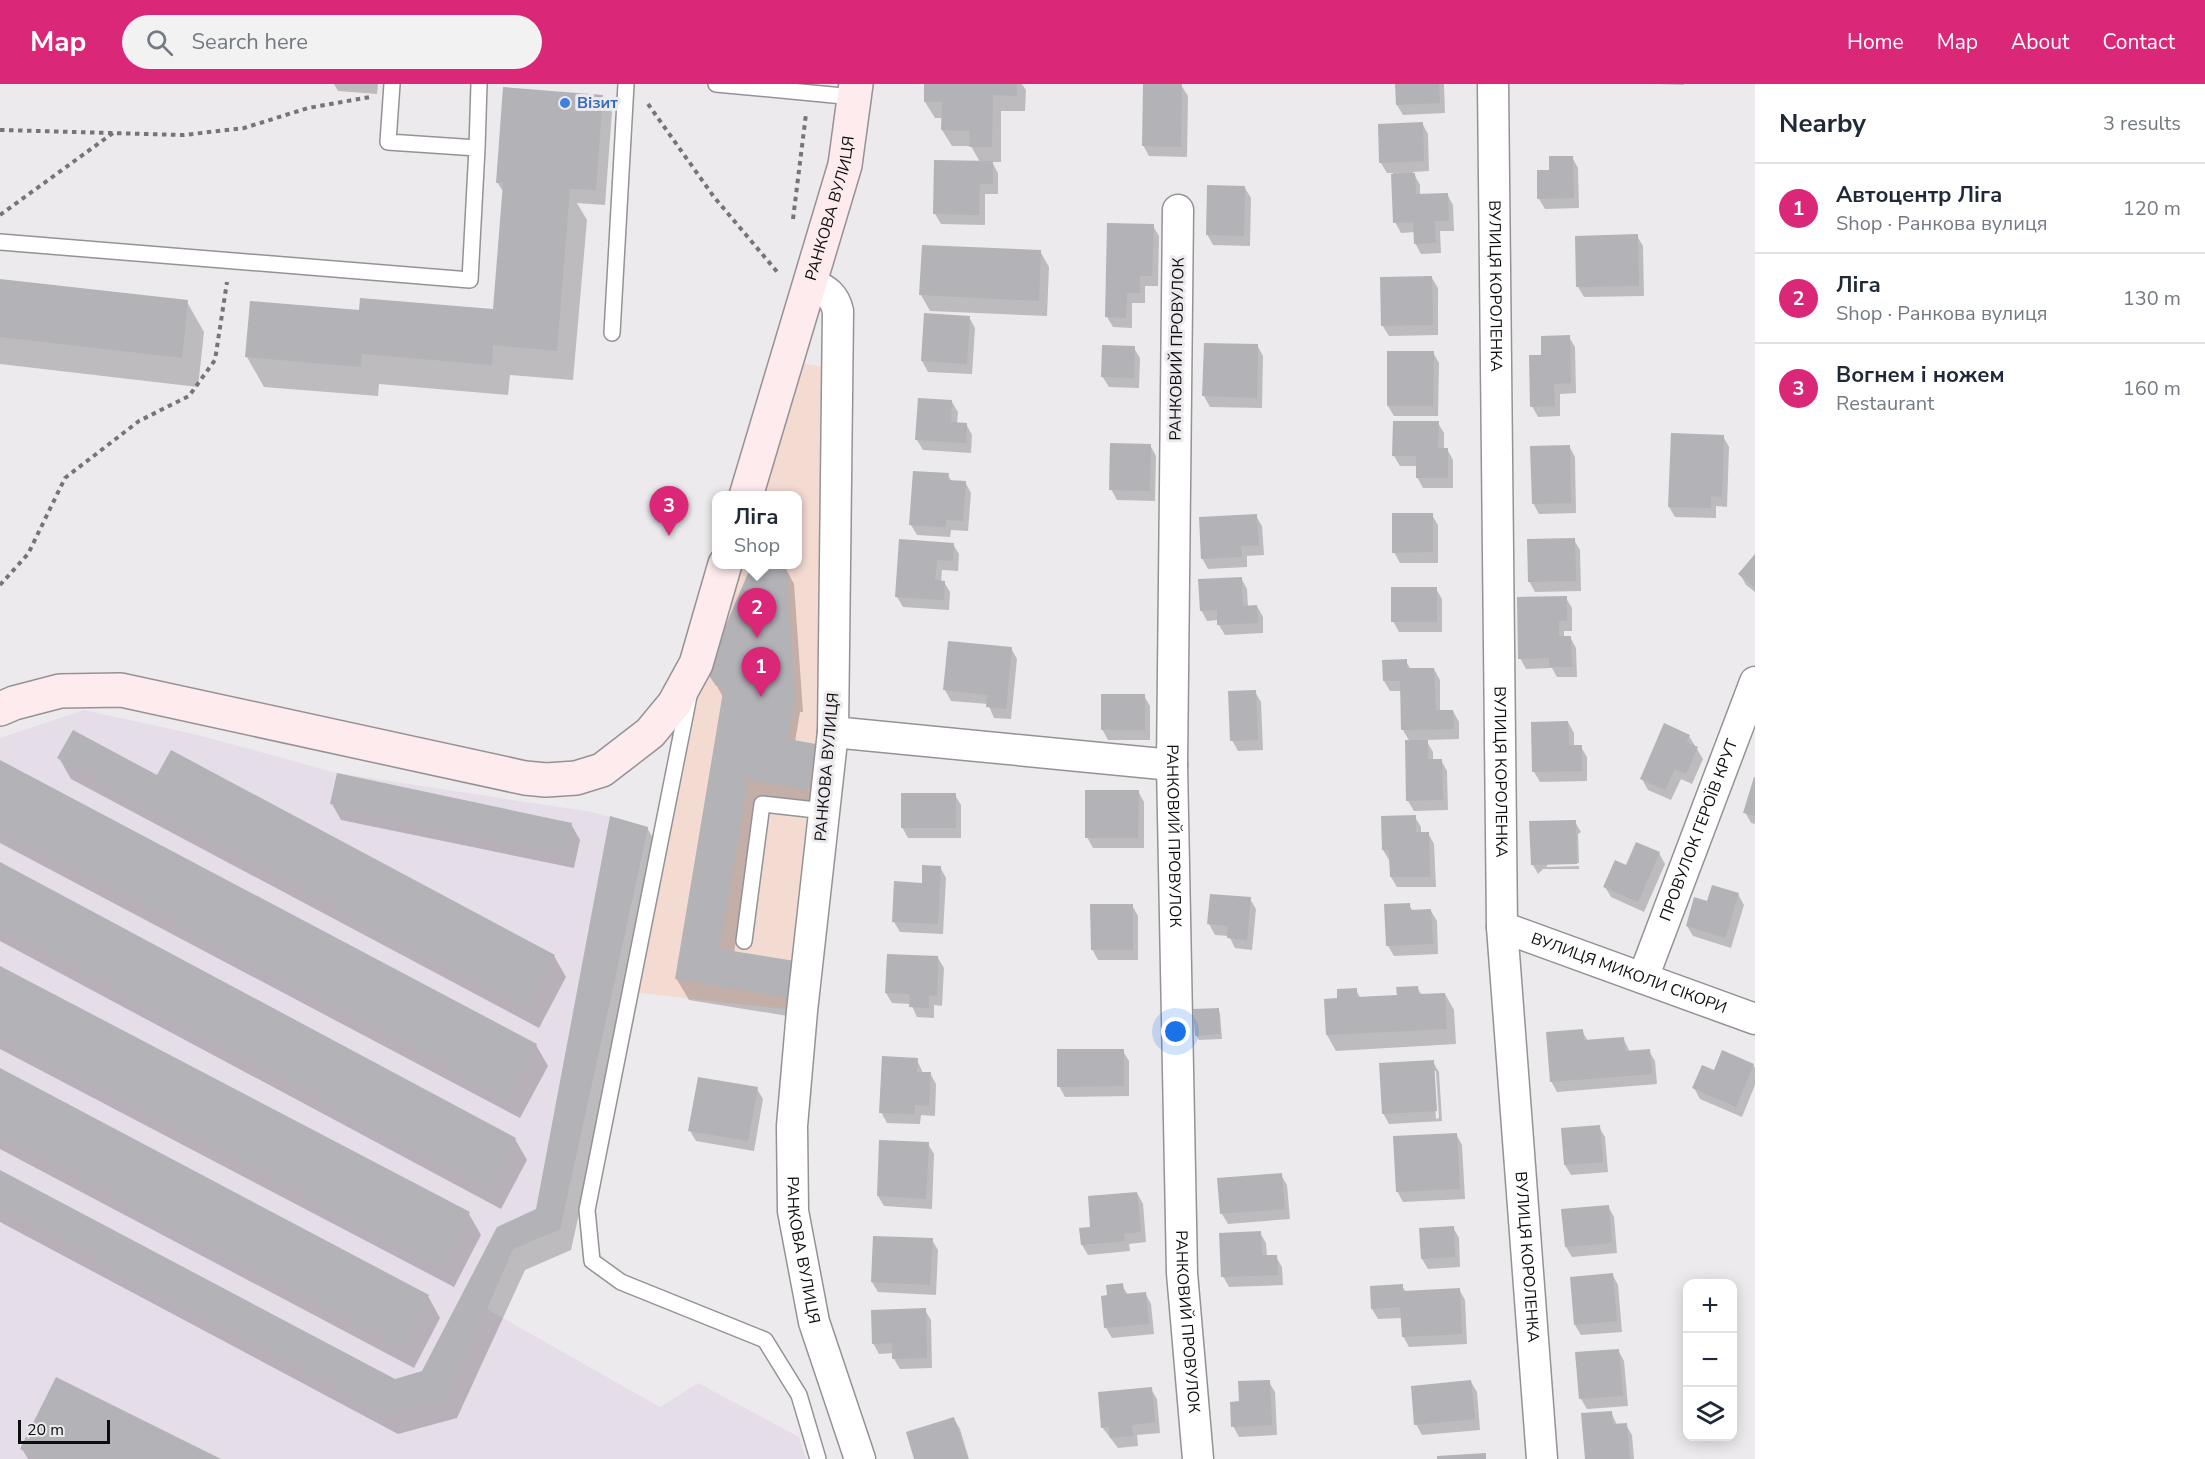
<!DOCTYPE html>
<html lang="en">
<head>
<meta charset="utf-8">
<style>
  :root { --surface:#fff; --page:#f2f2f3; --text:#1f2937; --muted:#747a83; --line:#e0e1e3; --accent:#db2777 }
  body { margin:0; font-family:"Nunito Sans",sans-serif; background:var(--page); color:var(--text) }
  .controls { position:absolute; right:18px; bottom:18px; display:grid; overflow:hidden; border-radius:12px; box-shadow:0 3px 15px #0003 }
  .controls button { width:54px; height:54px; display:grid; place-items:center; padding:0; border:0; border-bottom:2px solid var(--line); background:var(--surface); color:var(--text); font:30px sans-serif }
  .scale { position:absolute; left:18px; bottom:15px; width:92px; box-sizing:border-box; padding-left:6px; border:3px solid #0f0e0f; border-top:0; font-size:16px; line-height:21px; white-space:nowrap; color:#0f0e0f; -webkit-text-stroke:4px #edeaee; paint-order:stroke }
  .you { position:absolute; left:1176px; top:948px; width:21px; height:21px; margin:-15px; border:4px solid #fff; border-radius:50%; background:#1a73e8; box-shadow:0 0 0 9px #1a73e833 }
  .badge { display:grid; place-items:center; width:39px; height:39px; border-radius:50%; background:var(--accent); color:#fff; font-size:20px; font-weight:700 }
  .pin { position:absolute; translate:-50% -50px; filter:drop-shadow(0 2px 3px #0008) }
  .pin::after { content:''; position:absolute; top:32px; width:21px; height:18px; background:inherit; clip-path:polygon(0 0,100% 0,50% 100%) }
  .popup { position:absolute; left:712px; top:407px; width:90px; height:78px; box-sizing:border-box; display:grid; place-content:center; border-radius:12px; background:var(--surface); filter:drop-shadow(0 2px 4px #0005); font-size:20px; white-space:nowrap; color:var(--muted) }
  .popup b { font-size:22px; color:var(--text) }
  .popup::after { content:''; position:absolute; left:50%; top:100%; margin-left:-12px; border:12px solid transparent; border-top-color:var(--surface) }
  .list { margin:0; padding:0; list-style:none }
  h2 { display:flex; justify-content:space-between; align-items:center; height:78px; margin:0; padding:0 24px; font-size:26px }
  h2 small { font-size:20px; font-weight:400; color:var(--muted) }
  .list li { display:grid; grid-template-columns:39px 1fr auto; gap:18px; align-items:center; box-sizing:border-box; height:90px; padding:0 24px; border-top:2px solid var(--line) }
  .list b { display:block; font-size:22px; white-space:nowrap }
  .list p { margin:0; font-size:20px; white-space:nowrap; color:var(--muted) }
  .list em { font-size:20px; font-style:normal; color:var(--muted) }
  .icon { flex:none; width:33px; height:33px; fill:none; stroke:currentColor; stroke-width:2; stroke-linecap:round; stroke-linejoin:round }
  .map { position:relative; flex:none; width:1755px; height:1375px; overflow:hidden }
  header { display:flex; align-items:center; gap:36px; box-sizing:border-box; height:84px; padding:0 30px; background:var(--accent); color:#fff }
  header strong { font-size:28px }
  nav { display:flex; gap:33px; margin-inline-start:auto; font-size:21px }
  .search { width:420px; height:54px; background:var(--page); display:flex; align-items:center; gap:15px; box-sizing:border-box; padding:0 21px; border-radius:33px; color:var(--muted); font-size:22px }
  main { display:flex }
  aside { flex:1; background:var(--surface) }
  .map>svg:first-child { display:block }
  .commercial { fill:#f4dbd2 }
  .built { fill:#e5dde7 }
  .shadow { fill:#0003; fill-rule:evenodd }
  .building { fill:#b2b2b7 }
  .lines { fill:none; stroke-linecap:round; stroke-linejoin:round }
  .service-casing { stroke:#959296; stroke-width:18 }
  .minor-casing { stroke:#959296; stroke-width:33 }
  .secondary-casing { stroke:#959296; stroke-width:36 }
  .path { stroke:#767476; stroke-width:4; stroke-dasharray:4.5 4.5; stroke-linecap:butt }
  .service { stroke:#fff; stroke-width:15 }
  .minor { stroke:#fff; stroke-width:30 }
  .secondary { stroke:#feebee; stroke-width:33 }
  .shop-dot { fill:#3f7fe0; stroke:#edeaee; stroke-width:2 }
  .labels { text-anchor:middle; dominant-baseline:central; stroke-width:6; stroke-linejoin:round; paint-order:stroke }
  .shop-label { font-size:16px; font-weight:bold; fill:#366cbe; stroke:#edeaee; text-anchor:start }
  .street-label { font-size:16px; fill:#0f0e0f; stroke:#edeaee }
</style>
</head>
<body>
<header>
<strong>Map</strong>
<div class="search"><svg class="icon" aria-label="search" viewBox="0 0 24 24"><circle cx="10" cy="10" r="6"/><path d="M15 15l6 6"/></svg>Search here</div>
<nav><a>Home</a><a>Map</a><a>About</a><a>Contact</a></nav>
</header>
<main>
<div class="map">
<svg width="1755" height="1375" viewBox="0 0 1755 1375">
  <rect width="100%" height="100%" fill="#edeaee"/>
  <path class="commercial" d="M786,277L838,285L833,648L802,927L630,908L725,481L798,480V412L746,411Z"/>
  <path class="built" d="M84,626L198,651L337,689L592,728L648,743L560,1145L513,1165L487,1225L660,1323L698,1299L799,1353L806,1375H0V654Z"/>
  <path class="shadow" d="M334,0H378L377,10L338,7Z
    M926,0H1022L1026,6L1025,27H1001V78H992L998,89V110H985V141L941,140L935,130L980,78L971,62H952L942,46L943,34H935L925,18Z
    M1396,0H1444L1445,29L1403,31L1397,21Z
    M1654,0H1684V1Z
    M1181,1L1188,12L1187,73L1149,72L1143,61Z
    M602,12L612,28L605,121L577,119L587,136L573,296L510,291L508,311L379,300L378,312L264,303L247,273L361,228L494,226L504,109L497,98Z
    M1422,39L1428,50L1429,87L1413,88L1420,101V111L1447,110L1453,121L1454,147H1440L1441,169L1421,170L1415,159V148L1401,149L1395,138L1393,89H1387L1381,79Z
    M1572,73L1578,84L1579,124L1545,125L1539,115L1551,88Z
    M1245,104L1251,114L1250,162L1213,161L1207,150Z
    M1153,142L1159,152L1158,202H1145V219H1132V244L1113,243L1107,233Z
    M1637,152L1643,162L1644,212L1584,213L1578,203Z
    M923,162L1040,167L1049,183L1047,232L930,227L921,211Z
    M1432,194L1438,204V251L1389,252L1382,241Z
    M0,196L187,218L204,248L198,303L0,280Z
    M969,233L975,244L972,290L928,288L922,277Z
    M1569,253L1575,263L1576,309L1560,310V332L1538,333L1532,322L1542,272Z
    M1205,260L1257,261L1263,272L1262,324L1210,323L1204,312Z
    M1134,264L1140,274L1139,304L1109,303L1102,292Z
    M1433,268L1439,279L1438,332H1394L1388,322Z
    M952,318L958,328L957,340H966L972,351L971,369L923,366L917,356Z
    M1438,339L1444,349V365H1447L1453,376V404H1423L1417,393V382H1400L1394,372Z
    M1723,352L1729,363L1727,423L1716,422V434L1675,433L1669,423Z
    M1150,361L1156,372L1155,417L1117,416L1111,405Z
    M1569,362L1575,373L1576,429L1539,430L1533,419Z
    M948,391L952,398H965L971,409L968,447L951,446L950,453L917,451L911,441Z
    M1432,431L1438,441V479H1400L1394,468Z
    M1256,432L1262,442L1264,471L1247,472V483L1208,485L1202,474Z
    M1574,456L1580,466L1581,507L1535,508L1529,497Z
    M953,460L959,470L958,487L942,486L941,498H944L950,508L949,526L903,523L897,513Z
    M1755,472V508L1746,501L1740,490Z
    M785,483L794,500L803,628H800L795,658L815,661L827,682L819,726L760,717L734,869L794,879L800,934L689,916L676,894L723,613L710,590Z
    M1241,494L1247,505L1248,523L1257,522L1263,533V549L1225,551L1219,541L1218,536L1207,537L1201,526Z
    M1436,505L1442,515V548H1399L1393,537Z
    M1566,514L1572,524V547H1564V553H1570L1576,564L1577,593H1557L1552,584L1526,585L1520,574Z
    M1011,564L1017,575L1011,635L994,634L988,620L951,617L945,606Z
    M1406,577L1411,586L1434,585L1440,596V628L1453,627L1459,638V655L1426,656L1433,668V677L1441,676L1447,687L1448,726L1414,727L1408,717L1410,658L1403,646L1402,607H1390L1384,597Z
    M1255,608L1261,618L1263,666L1238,667L1232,656Z
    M1144,612L1150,622V656H1108L1102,645Z
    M1568,638L1574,649V663H1581L1587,673V697L1540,698L1534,688Z
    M1689,652L1703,675L1692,700L1681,695L1671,716L1648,706L1642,695Z
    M59,674L158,693L554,872L566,893L539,944L71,695Z
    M0,677L536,961L548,982L520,1034L0,759Z
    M1755,696V740L1751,739L1745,728Z
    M1138,707L1144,718V764H1093L1087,753Z
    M955,711L961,721V754H908L902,743Z
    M332,720L571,740L580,756L574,784L341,736Z
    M1415,733L1421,743V749H1428L1434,760L1436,803H1397L1391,793L1389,776L1383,766Z
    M1575,738L1581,748L1578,750L1579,779H1549L1546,783L1579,782V785H1543L1538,790L1533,781Z
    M647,744L660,765L571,1166L525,1186L457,1334L398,1350L0,1138V1087L395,1297L423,1289L538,1126Z
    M1659,769L1665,780L1644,828L1611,813L1605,803L1627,783Z
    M0,779L515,1055L527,1076L501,1125L0,857Z
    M940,783L946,794L943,850L900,848L894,838Z
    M1738,810L1744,821L1731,864L1693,852L1687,842L1708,819Z
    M1250,815L1256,825L1252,866L1235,864L1229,852L1215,851L1209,840Z
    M1409,820L1413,828L1431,827L1437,837L1438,870L1394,872L1388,862Z
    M1132,821L1138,832V876H1098L1092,865Z
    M938,874L944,884L942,922L934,921V934L917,933L911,920L892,919L886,909Z
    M0,883L469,1130L481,1151L454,1203L0,965Z
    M1417,904L1422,911L1445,910L1454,926L1456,960L1336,967L1327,951L1339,916L1356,906L1361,915L1398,913Z
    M1218,925L1220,930L1222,955L1199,956L1196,951Z
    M1582,947L1588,957L1623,954L1630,968L1649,967L1655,977L1657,1000L1557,1008L1551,997Z
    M1123,967L1129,977V1012L1065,1013L1059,1002Z
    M917,976L923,989H930L936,1000L935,1032L921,1031L920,1040L887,1039L881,1028Z
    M1433,978L1439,988L1442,1037L1389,1040L1383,1029ZM1433,987H1436L1439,1034L1436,1035Z
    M1753,981L1755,984V1001L1742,1033L1700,1015L1694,1004L1715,987Z
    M0,986L428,1212L440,1234L414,1284L0,1065Z
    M757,1005L763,1015L754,1067L696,1057L690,1047Z
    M1599,1043L1605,1053L1608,1088L1571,1091L1565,1081Z
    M1456,1050L1462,1061L1465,1115L1403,1118L1397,1107Z
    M928,1060L934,1070L932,1125L884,1122L878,1112Z
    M1281,1091L1287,1101L1290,1135L1228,1140L1222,1130Z
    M1137,1109L1143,1120L1146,1158L1129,1160L1130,1167L1088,1171L1082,1161Z
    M1608,1122L1614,1133L1617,1169L1572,1173L1566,1163Z
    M1453,1143L1459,1154L1460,1183L1428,1185L1422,1175Z
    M1260,1149L1266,1159L1267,1173H1276L1282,1183L1283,1201L1229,1203L1223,1192Z
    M932,1156L938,1166L936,1211L878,1208L872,1198Z
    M1612,1190L1618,1201L1622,1248L1581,1251L1575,1241Z
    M1122,1201L1128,1211L1145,1209L1151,1220L1154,1250L1112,1254L1106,1244L1109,1213Z
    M1402,1202L1406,1208L1459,1205L1465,1216L1467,1260L1409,1263L1403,1252L1402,1234L1378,1235L1372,1225Z
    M925,1226L931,1236L932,1284L900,1285L894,1275V1269L879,1270L873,1259Z
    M1618,1266L1624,1277L1628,1322L1587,1325L1581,1315Z
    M1269,1298L1275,1308L1277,1351L1239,1353L1233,1342L1240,1319Z
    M1471,1298L1477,1308L1480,1346L1422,1351L1416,1340Z
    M1151,1305L1157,1315L1160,1349L1137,1351L1138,1362L1118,1364L1102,1343Z
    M1611,1328L1617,1341H1626L1632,1351L1634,1375H1586Z
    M954,1335L960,1345L969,1375H916Z
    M22,1365L218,1375H28Z"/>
  <path class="building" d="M924,0H1017V12L993,11L992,63H969L970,47L941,46L942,18H924Z
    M1143,0H1182L1181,63L1142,62Z
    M1395,0H1439L1440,19L1396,21Z
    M503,3L603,11L596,106L570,105L557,267L493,261L492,281L362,270L361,283L245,273L250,217L359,226L360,214L493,225L503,99H496Z
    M1423,38L1424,77L1379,79L1378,40Z
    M1549,72H1573L1574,114L1537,115V86H1549Z
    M934,76L993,77V100H980L979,131L933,130Z
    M1415,89L1416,110L1448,109L1449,137H1435L1436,159L1414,160L1413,138L1393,139L1391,90Z
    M1207,101L1245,102L1244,152L1206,151Z
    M1107,139L1154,140L1152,192H1140V209H1127L1126,234L1105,233Z
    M1638,150L1639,202L1576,203L1575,152Z
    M922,161L1041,166L1039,217L919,211Z
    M1432,192L1433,241L1381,242L1380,193Z
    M0,195L188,216L182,274L0,253Z
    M924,229L970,232L967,280L921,277Z
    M1570,251L1571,299L1554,300L1555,322L1530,323L1529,271H1541V252Z
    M1204,259L1258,260L1257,314L1202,312Z
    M1102,261L1135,262L1134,294L1101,293Z
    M1387,267H1434L1433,322H1387Z
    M918,314L952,316L951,338L967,339L966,359L915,356Z
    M1393,337H1439L1438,364H1448V394H1416V372H1392Z
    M1671,349L1724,351L1722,413L1711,412V424L1668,423Z
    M1110,359L1151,360L1150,407L1109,406Z
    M1570,361L1571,419L1532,420L1530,362Z
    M913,387L949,389L948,396L966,397L963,437L946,436L945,443L909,441Z
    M1392,429H1433V468L1392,469Z
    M1257,430L1259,461L1241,462L1242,473L1201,475L1199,433Z
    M1575,454L1576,497L1528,498L1527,455Z
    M899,455L954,459L953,477L937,476L935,496L945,497L944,516L895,513Z
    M1755,470V504L1738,490Z
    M752,480H784L786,483L795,613L788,655L816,660L808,706L748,696L720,865L795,877L789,914L675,895L724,602H716L708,590L709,580Z
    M1242,493L1243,522L1257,521L1258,539L1217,541V526L1200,527L1198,495Z
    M1391,503H1437V538H1391Z
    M1567,512V537H1559V552H1571L1572,583H1549V574L1518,575L1517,513Z
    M948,557L1012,563L1006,625L986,623L987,611L943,606Z
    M1407,575V584H1434L1436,626H1453L1454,645L1401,646L1400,597H1383L1382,576Z
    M1256,606L1258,656L1230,657L1228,607Z
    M1101,610H1145V646H1101Z
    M1568,637L1569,661H1582V687L1532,688L1531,638Z
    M1664,639L1690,651L1686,658L1698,663L1686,690L1675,685L1665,706L1640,695Z
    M73,646L157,691L171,666L555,871L527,924L57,674Z
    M1405,656H1428V675H1442L1443,716L1406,717Z
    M0,676L537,960L508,1014L0,745Z
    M337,689L572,739L565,769L330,720Z
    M1754,693H1755V732L1743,729Z
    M1085,706H1139L1138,754H1085Z
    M901,709H956V744H901Z
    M1416,731V748H1429L1430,793H1390L1389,766H1382L1381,732Z
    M610,732L648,743L560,1145L513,1165L446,1314L385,1329L0,1123V1086L395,1295L422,1287L497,1143L536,1125Z
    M1576,736L1577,780L1531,781L1529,737Z
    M1636,758L1660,768L1638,818L1603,803L1615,776L1626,781Z
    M0,778L516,1054L489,1105L0,843Z
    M922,781L941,782L938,840L892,838L894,797L922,799Z
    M1712,801L1739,809L1725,854L1686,842L1694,813L1707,817Z
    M1210,810L1251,813L1247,856L1227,854L1228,842L1207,840Z
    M1410,819V826L1431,825L1433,860L1386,862L1384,820Z
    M1090,820H1133V866H1091Z
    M887,870L938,872L937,912L929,911V924L909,923L910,910L885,909Z
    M0,882L470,1128L441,1183L0,951Z
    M1418,902L1419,910L1445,909L1447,945L1326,951L1324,915L1337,914V905L1357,904V913L1397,911L1396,903Z
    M1219,924L1220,950L1195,952L1193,925Z
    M1583,945L1584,956L1624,953L1625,967L1650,965L1652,990L1550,998L1546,948Z
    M1057,965H1124V1002L1057,1003Z
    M1722,966L1754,980L1736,1023L1692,1004L1702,981L1714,986Z
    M882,972L918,974L917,988H931L929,1022L915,1021V1030L879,1029Z
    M1434,976L1437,1027L1382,1030L1379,979Z
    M0,984L429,1211L402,1264L0,1051Z
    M698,993L758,1003L748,1057L688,1047Z
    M1600,1041L1603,1078L1564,1081L1561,1044Z
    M1457,1049L1460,1105L1396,1108L1393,1052Z
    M879,1056L929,1058L926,1115L877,1112Z
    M1282,1089L1285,1125L1220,1130L1217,1094Z
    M1137,1108L1141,1148L1124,1150L1125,1157L1081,1161L1079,1144L1090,1143L1088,1112Z
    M1609,1121L1612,1159L1565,1163L1561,1125Z
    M1454,1142L1455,1173L1421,1175L1419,1144Z
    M1261,1147L1262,1171H1277L1278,1191L1221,1193L1219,1149Z
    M873,1152L933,1154L930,1201L871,1198Z
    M1613,1189L1617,1237L1574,1241L1570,1193Z
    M1123,1199L1124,1210L1146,1208L1149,1240L1104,1244L1101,1212L1107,1211L1106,1201Z
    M1403,1200V1207L1460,1204L1462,1250L1402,1253L1400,1223L1371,1225L1370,1202Z
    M926,1224L927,1274L892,1275V1259L872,1260L871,1226Z
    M1619,1265L1623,1312L1579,1315L1575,1268Z
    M56,1293L221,1375H41L20,1365Z
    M1270,1296L1272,1341L1231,1343L1230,1318L1239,1317L1238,1297Z
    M1471,1296L1475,1335L1414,1341L1411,1302Z
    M1152,1303L1155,1338L1132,1341L1133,1352L1110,1354L1109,1343L1101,1344L1098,1308Z
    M1612,1327L1613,1340L1627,1339L1630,1375H1585L1581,1329Z
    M954,1333L968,1375H914L906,1348Z
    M1486,1369V1375H1437V1372Z"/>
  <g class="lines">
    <defs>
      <path id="service" d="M716,0L854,13
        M477,64L479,0
        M0,158L470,196L477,64L388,58L392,0
        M612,249L626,0
        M689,612L587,1126L592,1177L621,1198L765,1256L799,1311L818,1375
        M744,857L762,720L825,727"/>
      <g id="minor">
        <path id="s1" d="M1493,0L1502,843L1542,1375"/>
        <path id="s2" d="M1178,126L1172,681L1182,1189L1198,1375"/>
        <path id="s3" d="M810,198C825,206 834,210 838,227L833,648L802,927L792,1042L793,1127L814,1238L860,1375"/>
        <path d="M833,648L1172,681"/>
        <path id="s4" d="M1502,843L1755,935"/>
        <path id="s5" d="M1643,894L1755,598"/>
      </g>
      <g id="secondary">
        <path id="s6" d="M746,412L845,81L856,0"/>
        <path d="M0,625L14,619L60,607L121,606L525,694L546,696L576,694L602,686L650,649L674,620L696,580L725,480"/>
      </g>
    </defs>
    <use href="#service" class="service-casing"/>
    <use href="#minor" class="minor-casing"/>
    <use href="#secondary" class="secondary-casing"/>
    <path class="path" d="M648,20L714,113L779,190
      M0,46L184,51L244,44L308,24L370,13
      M0,131L113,49
      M793,135L806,30
      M0,501L28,470L65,394L139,337L189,312L215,276L227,198"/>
    <use href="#service" class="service"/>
    <use href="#minor" class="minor"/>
    <use href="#secondary" class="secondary"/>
  </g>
  <circle class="shop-dot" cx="565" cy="19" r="6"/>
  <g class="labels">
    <g class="shop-label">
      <text x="577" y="19">Візит</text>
    </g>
    <g class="street-label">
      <text stroke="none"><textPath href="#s6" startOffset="300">РАНКОВА ВУЛИЦЯ</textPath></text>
      <text stroke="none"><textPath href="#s1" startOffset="202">ВУЛИЦЯ КОРОЛЕНКА</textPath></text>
      <text transform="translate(1177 265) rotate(-89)">РАНКОВИЙ ПРОВУЛОК</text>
      <text transform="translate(827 683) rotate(-85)">РАНКОВА ВУЛИЦЯ</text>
      <text stroke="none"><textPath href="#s1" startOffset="688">ВУЛИЦЯ КОРОЛЕНКА</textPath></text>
      <text stroke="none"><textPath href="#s5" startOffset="158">ПРОВУЛОК ГЕРОЇВ КРУТ</textPath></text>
      <text stroke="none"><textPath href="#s2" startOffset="626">РАНКОВИЙ ПРОВУЛОК</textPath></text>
      <text stroke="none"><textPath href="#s4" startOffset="135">ВУЛИЦЯ МИКОЛИ СІКОРИ</textPath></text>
      <text stroke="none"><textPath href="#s3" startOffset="984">РАНКОВА ВУЛИЦЯ</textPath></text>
      <text stroke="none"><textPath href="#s1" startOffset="1174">ВУЛИЦЯ КОРОЛЕНКА</textPath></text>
      <text stroke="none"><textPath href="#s2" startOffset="1112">РАНКОВИЙ ПРОВУЛОК</textPath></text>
    </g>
  </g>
</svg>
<div class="controls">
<button>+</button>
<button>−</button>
<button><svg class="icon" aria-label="layers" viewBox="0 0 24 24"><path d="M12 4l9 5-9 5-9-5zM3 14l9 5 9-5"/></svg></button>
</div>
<div class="scale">20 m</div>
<div class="you"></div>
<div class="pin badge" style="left:761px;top:613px">1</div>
<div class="pin badge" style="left:757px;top:554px">2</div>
<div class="popup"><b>Ліга</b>Shop</div>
<div class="pin badge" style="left:669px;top:452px">3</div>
</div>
<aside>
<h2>Nearby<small>3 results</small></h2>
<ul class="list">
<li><span class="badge">1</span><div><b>Автоцентр Ліга</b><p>Shop · Ранкова вулиця</p></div><em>120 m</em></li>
<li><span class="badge">2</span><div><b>Ліга</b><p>Shop · Ранкова вулиця</p></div><em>130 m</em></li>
<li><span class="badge">3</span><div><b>Вогнем і ножем</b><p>Restaurant</p></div><em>160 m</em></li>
</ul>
</aside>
</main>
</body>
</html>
